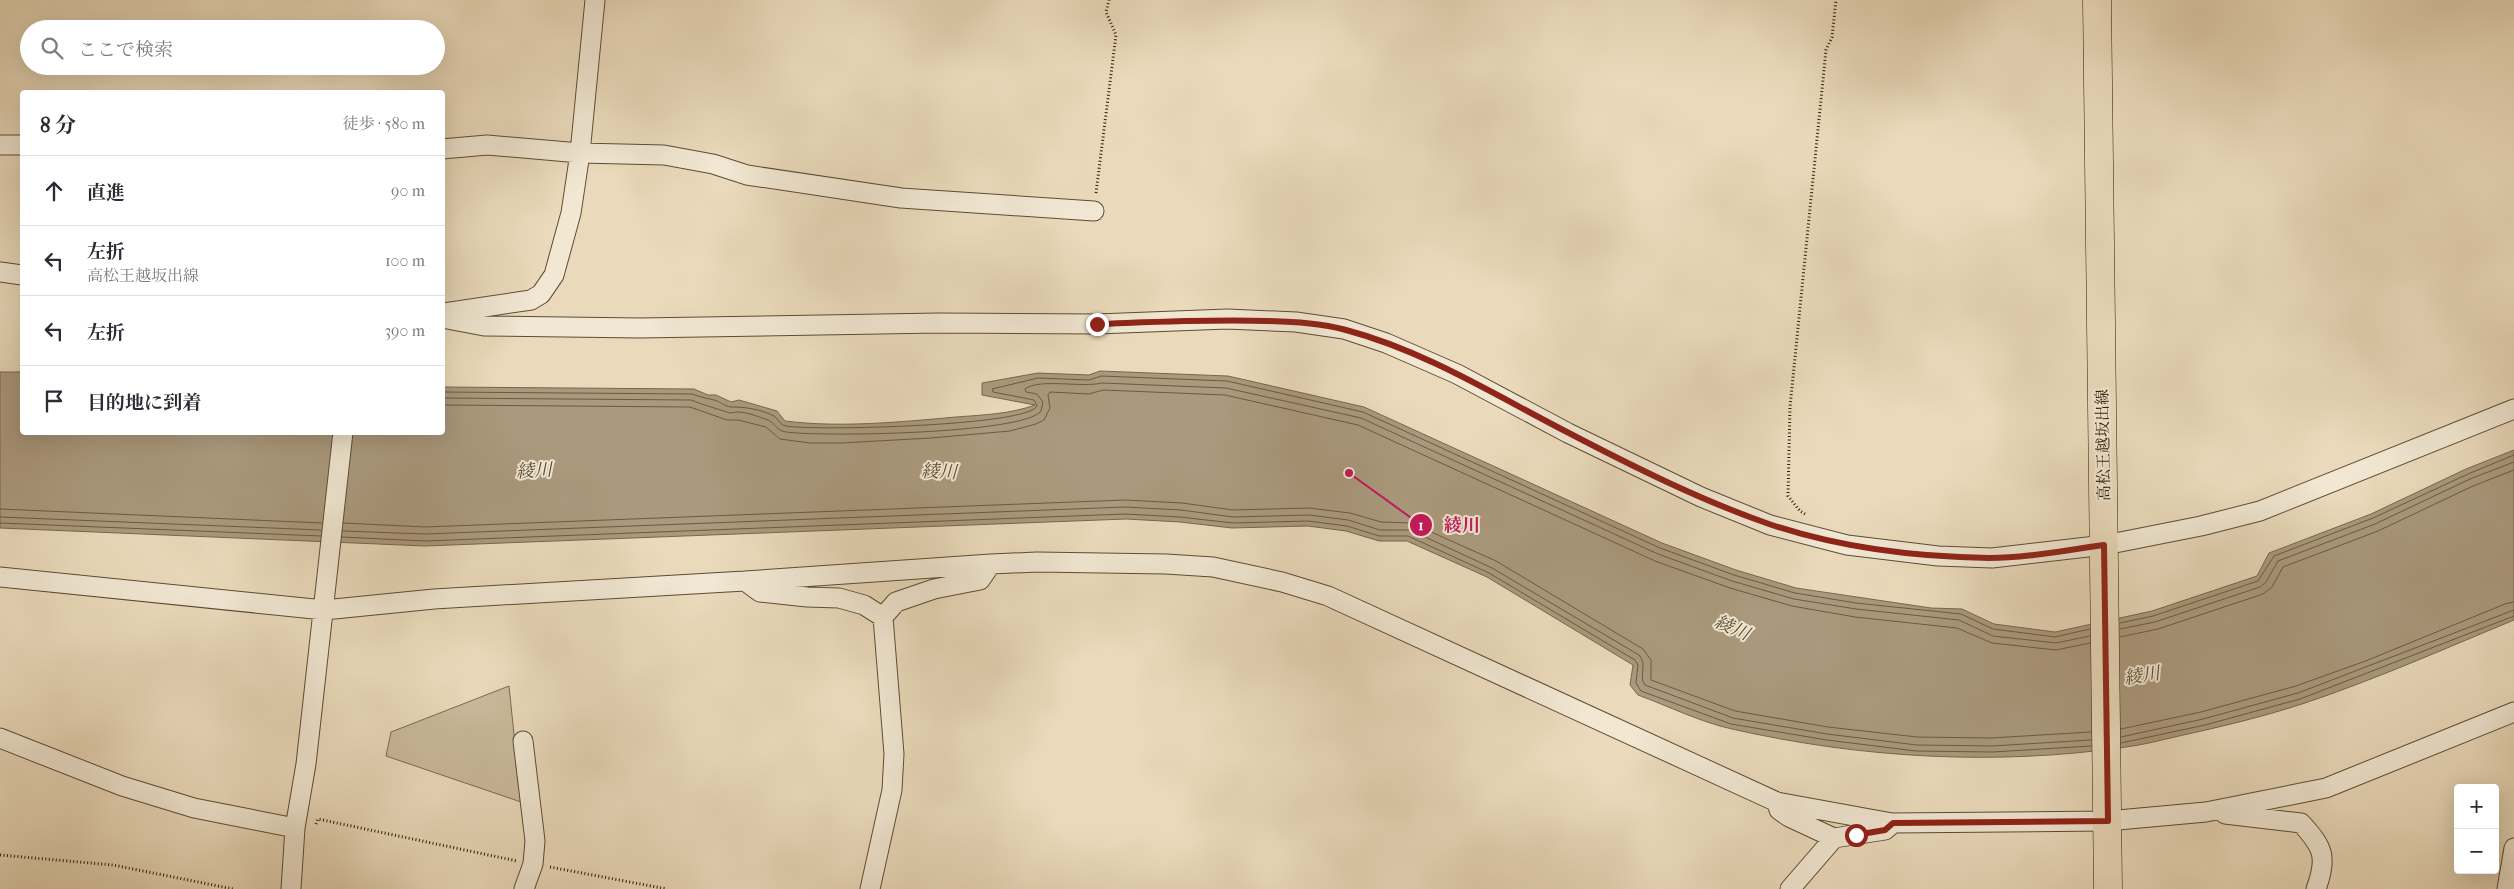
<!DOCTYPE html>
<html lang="ja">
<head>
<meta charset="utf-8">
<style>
  :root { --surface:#fff; --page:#f7f7f7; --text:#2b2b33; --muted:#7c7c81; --line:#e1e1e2 }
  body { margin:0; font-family:"IM FELL French Canon","Noto Serif JP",serif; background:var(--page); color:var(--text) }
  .controls { position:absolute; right:15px; bottom:15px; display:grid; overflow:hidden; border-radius:5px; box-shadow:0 5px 20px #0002 }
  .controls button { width:45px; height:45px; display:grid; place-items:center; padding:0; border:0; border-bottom:1px solid var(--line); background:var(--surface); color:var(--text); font:25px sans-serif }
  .stop { position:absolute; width:15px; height:15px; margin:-11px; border:4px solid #8f2418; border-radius:50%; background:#fff }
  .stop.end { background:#8f2418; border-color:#fff; box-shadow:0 1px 5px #0008 }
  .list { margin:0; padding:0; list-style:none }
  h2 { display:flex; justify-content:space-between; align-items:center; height:65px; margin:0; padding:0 20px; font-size:21px }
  h2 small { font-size:16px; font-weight:400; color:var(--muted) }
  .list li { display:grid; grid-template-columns:32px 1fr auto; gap:15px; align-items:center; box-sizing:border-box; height:70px; padding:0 20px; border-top:1px solid var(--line) }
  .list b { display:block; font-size:19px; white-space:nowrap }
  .list p { margin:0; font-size:16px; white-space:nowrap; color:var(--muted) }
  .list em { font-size:16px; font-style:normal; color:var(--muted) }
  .icon { flex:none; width:28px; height:28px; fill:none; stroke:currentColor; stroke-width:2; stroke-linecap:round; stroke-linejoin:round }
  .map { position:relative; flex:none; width:2514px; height:889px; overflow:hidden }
  .search { position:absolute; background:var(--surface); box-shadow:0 5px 20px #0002; left:20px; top:20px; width:425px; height:55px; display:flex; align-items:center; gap:12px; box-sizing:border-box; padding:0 18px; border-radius:28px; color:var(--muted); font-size:19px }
  .panel { position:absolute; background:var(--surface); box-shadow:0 5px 20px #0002; left:20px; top:90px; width:425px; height:345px; border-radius:5px }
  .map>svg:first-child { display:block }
  .green { fill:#caba9c; stroke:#7c6b50 }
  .water { fill:#aa997d; stroke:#78674d }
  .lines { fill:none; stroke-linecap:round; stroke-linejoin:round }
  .shore { stroke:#6c5a40; stroke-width:1 }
  .street-casing { stroke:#5d4c32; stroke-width:21 }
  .primary-casing { stroke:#2e1c04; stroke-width:29 }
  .path { stroke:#2e1c04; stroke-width:3; stroke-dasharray:1 2.5; stroke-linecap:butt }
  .street { stroke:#f1e7d3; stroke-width:19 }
  .primary { stroke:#eadabb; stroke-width:28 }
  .route { stroke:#8f2418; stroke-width:6 }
  .labels { text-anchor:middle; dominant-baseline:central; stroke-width:4; stroke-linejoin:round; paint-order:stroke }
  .street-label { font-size:16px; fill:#2e1c04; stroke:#f1e7d3 }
  .water-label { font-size:18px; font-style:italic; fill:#59482e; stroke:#f1e7d3 }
  .leader { fill:none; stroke:#c2185b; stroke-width:2 }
  .callout-dot { fill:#c2185b; stroke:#f1e7d3; stroke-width:2 }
  .mark-label { font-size:15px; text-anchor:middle; font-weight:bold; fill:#fff }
  .callout-label { font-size:18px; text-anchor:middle; font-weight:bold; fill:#c2185b; stroke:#f1e7d3; stroke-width:4; stroke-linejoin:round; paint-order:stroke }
</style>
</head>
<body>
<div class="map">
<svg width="2514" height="889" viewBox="0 0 2514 889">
  <rect width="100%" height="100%" fill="#eadabb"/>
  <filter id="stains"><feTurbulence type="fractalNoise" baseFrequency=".004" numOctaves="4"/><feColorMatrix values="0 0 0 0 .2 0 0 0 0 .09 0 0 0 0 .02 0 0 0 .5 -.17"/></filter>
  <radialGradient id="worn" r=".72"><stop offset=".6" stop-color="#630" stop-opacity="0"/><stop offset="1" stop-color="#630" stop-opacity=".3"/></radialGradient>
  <path class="green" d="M509,686L521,802L386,756L391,732Z"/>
  <path class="water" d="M1100,371L1228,376L1364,407L1662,543L1736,570L1796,588L1931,608L1962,609L1994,624L2055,632L2152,611L2257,576L2269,553L2371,514L2466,469L2514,450V620C2444,649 2374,680 2302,704C2262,717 2220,727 2179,736C2161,740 2143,745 2126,747C1995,766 1860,758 1732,729C1700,722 1668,706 1638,695L1630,685L1633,665L1487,577L1407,541H1379L1346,531L1308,526L1232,528L1180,522L1126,519L425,546L0,528V372H22V432H442L443,387L694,389L708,395H716L731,402L739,400L777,411L785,421C841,428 900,422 956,417C983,415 1010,414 1035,405L982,395V383L1038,373L1089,375Z"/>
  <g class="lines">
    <path class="shore" d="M442,392L692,394C700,397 706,398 714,400C720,401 725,407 732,407C745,407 759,409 772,415C778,417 779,425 786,426C815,431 1028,426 1037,406L1034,400L993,392L992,389L1038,378L1089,380L1101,376L1227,381L1363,412L1660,548L1734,575L1795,593L1856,603L1961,614L1993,629L2055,637L2090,629
      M442,398L691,400C703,405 715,408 727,412C731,414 734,412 738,412C747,412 759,417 768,420C775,423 777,431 786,432C820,437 1024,434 1041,411L1043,402L1037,394L1026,392L1025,389C1040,378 1081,388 1102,383L1226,388L1361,418L1658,554L1732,581L1794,599L1856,609L1959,620L1993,636L2056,643L2090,636
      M442,405L690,407L727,420H738L766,427L780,439L810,443H841L931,438L1010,431L1036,424L1044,420L1050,408L1048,395L1050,392L1089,394L1103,390L1225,395L1358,425L1655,561L1730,588L1792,606L1855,617L1957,628L1992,643L2056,650L2090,643
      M0,509L322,523
      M0,517L321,530
      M0,523L321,536
      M343,523L425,527L1125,500L1182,503L1233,510L1309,508L1350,513L1381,522L1411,523L1496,561L1643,649L1651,660V680L1735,711L1828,727L1917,737L1991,738L2091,732
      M343,531L425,534L1125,507L1181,510L1233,517L1309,515L1348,520L1380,530H1410L1492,568L1639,655C1648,665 1638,676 1645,685L1733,718L1827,734L1917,745L1992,746L2091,740
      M342,537L425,541L1125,514L1180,517L1233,523L1308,521L1347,526L1379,536H1408L1489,573L1635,660L1638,665L1636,683L1641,691L1731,724L1827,740L1916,751L1992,752L2091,746
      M2120,623L2153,616L2258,581L2274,556L2373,518L2468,474L2514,455
      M2120,629L2155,622L2260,587L2266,582L2278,561L2375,524L2470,479L2514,462
      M2120,637L2158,629L2263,594L2272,587L2283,567L2378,531L2473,486L2514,470
      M2121,729L2201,712L2296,686L2368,660L2505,604L2514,602
      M2121,737L2203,719L2298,693L2514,610
      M2121,743L2205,725L2300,699L2514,616"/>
    <defs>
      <path id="street" d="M0,145H22
        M442,149L487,145L580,153L664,155L713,164L747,175L901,198L1094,211
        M0,272L22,275
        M444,313L531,300L541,294L554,275L571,213L580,153L595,0
        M442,318L484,326L640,328L939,323L1097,324L1227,319L1296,322L1344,329L1386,343L1457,374L1568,433L1701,497L1770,525L1847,545L1938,556L1992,558L2105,545L2201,526L2260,511L2514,409
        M0,577L324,610L434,599L745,581L760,592L807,597L839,598L864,605L883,617
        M745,581L991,564
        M0,738L122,786L194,808L295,828
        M523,741L535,841L533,864L524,889
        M1777,802L1892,823
        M2225,814L2301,823C2323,847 2328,857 2316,889
        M291,889L295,828L306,764L343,432
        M870,889L892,790L894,754L883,617L896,602L934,589L980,580L991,564L1037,562L1166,564L1213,567L1282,582L1328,596L1777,802L1779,810L1789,817L1834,838L1885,830L1893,823L2107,821L2206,812L2326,788L2514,712
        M1790,889L1834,838
        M2507,889L2514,848"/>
      <path id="primary" d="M2097,0L2108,889"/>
    </defs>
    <use href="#street" class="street-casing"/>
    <use href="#primary" class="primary-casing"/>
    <path class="path" d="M1096,193L1116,35L1106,12L1109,0
      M1805,514L1800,511L1788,496L1790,407L1826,50L1832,37L1836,0
      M316,824L318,819L517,861
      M0,855L113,865L233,889
      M550,867L667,889"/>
    <use href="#street" class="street"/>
    <use href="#primary" class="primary"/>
  </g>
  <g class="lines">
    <path class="route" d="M1097,324C1154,322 1210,319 1267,321C1293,322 1321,323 1346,330C1425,351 1495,395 1567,432C1632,466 1700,500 1769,524C1840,548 1915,557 1989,558C2027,558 2066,550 2104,545L2108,821L1893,823L1885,830L1856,835"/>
  </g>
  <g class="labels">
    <g class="street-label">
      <text transform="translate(2103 445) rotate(-91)">高松王越坂出線</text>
    </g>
    <g class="water-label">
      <text transform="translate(534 471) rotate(-3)">綾川</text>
      <text transform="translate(939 472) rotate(2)">綾川</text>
      <text transform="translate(1732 628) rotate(24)">綾川</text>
      <text transform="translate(2142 676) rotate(-9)">綾川</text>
    </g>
  </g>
  <path class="leader" d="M1349 473L1421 525"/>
  <g class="callout-dot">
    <circle cx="1349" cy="473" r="5"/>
    <circle cx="1421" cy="525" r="12"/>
  </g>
  <g class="mark-label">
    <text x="1421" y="530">1</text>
  </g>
  <g class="callout-label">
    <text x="1462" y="531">綾川</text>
  </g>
  <rect width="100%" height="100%" filter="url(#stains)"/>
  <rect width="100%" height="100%" fill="url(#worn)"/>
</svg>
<div class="controls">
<button>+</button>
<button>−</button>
</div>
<div class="stop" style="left:1856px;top:835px"></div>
<div class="stop end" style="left:1097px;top:324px"></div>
<div class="search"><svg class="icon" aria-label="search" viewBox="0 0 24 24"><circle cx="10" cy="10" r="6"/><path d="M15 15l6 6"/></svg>ここで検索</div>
<section class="panel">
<h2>8 分<small>徒歩 · 580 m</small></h2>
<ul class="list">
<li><svg class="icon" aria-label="ahead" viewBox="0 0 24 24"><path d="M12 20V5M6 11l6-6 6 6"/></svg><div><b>直進</b></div><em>90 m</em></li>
<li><svg class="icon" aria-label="left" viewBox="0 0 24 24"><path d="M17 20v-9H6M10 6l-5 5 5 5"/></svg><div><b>左折</b><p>高松王越坂出線</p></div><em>100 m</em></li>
<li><svg class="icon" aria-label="left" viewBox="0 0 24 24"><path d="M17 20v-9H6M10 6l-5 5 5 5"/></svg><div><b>左折</b></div><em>390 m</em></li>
<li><svg class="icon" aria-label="arrive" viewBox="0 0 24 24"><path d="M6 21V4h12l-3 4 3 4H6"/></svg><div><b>目的地に到着</b></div></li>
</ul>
</section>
</div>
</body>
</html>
